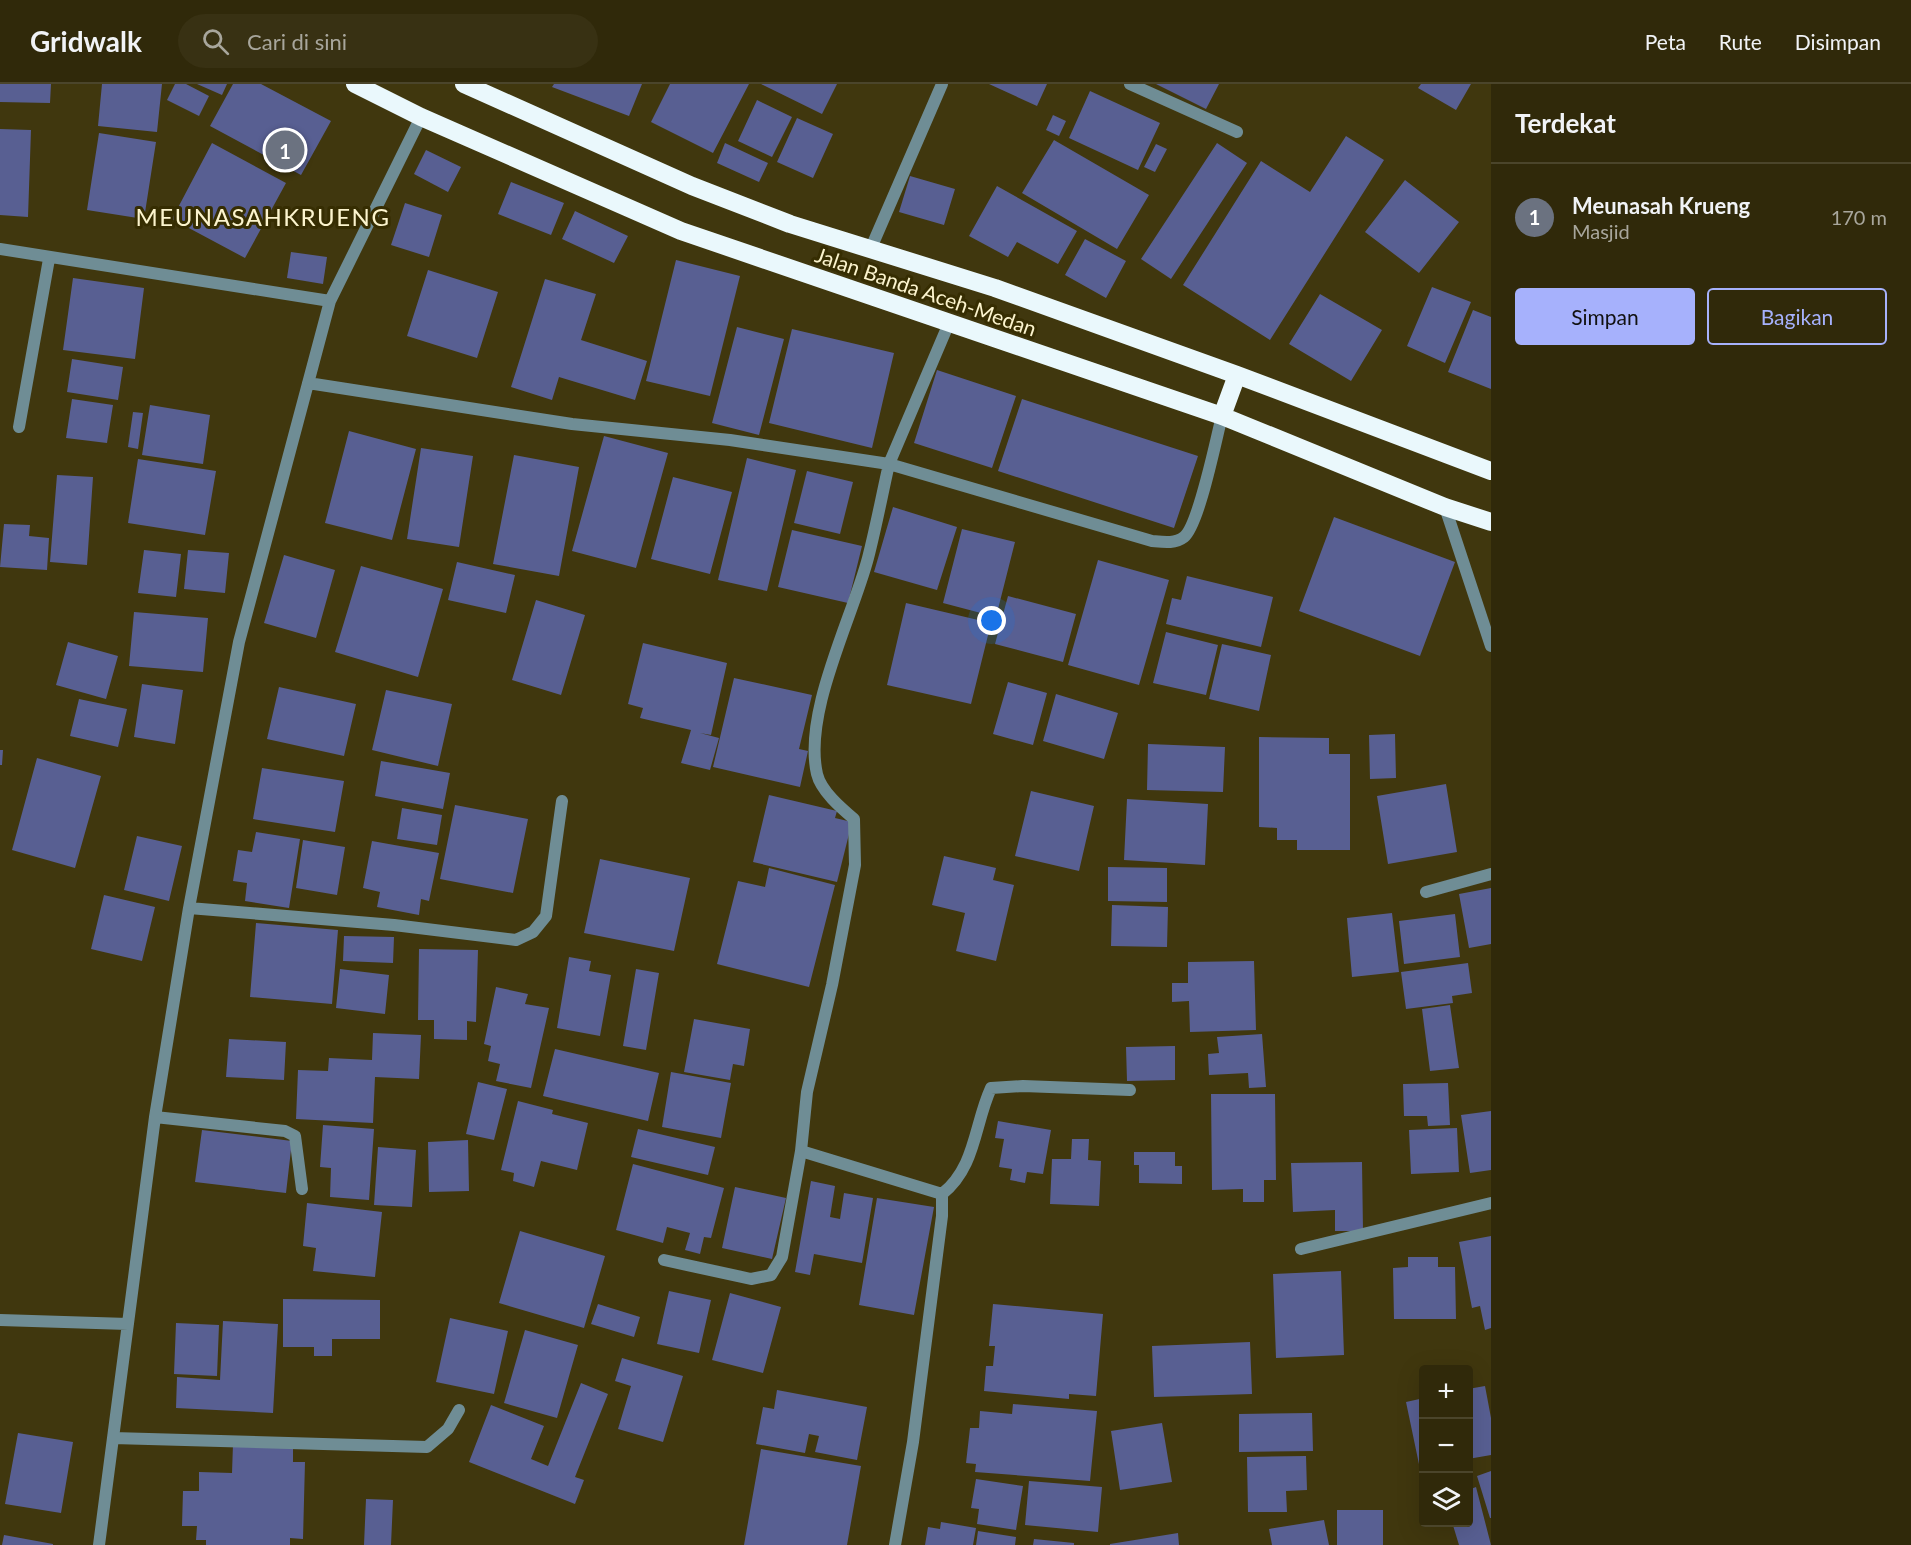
<!DOCTYPE html>
<html lang="id">
<head>
<meta charset="utf-8">
<style>
  :root { --surface:#30290a; --page:#383113; --text:#f1f3f6; --muted:#a8a69c; --line:#4b452b; --accent:#a6b1fc }
  body { margin:0; font-family:Lato,sans-serif; background:var(--page); color:var(--text) }
  .controls { position:absolute; right:18px; bottom:18px; display:grid; overflow:hidden; border-radius:6px; box-shadow:0 6px 24px #0002 }
  .controls button { width:54px; height:54px; display:grid; place-items:center; padding:0; border:0; border-bottom:2px solid var(--line); background:var(--surface); color:var(--text); font:30px sans-serif }
  .you { position:absolute; left:992px; top:537px; width:21px; height:21px; margin:-15px; border:4px solid #fff; border-radius:50%; background:#1a73e8; box-shadow:0 0 0 9px #1a73e833 }
  .badge { display:grid; place-items:center; width:39px; height:39px; border-radius:50%; background:var(--accent); color:#fff; font-size:20px; font-weight:700 }
  .pin { position:absolute; translate:-50% -50%; border:3px solid #fff; box-shadow:0 2px 6px #0006 }
  .list { margin:0; padding:0; list-style:none }
  h2 { display:flex; justify-content:space-between; align-items:center; height:78px; margin:0; padding:0 24px; font-size:26px }
  h2 small { font-size:20px; font-weight:400; color:var(--muted) }
  .list li { display:grid; grid-template-columns:39px 1fr auto; gap:18px; align-items:center; box-sizing:border-box; height:108px; padding:0 24px; border-top:2px solid var(--line) }
  .list b { display:block; font-size:22px; white-space:nowrap }
  .list p { margin:0; font-size:20px; white-space:nowrap; color:var(--muted) }
  .list em { font-size:20px; font-style:normal; color:var(--muted) }
  .actions { display:flex; gap:12px; padding:18px 24px }
  .actions a { flex:1; padding:14px 0; border:2px solid var(--accent); border-radius:6px; text-align:center; font-size:21px; color:var(--accent) }
  .actions .main { background:var(--accent); color:#111 }
  .icon { flex:none; width:33px; height:33px; fill:none; stroke:currentColor; stroke-width:2; stroke-linecap:round; stroke-linejoin:round }
  .map { position:relative; flex:none; width:1491px; height:1461px; overflow:hidden }
  header { display:flex; align-items:center; gap:36px; box-sizing:border-box; height:84px; padding:0 30px; background:var(--surface); border-bottom:2px solid var(--line) }
  header strong { font-size:28px }
  nav { display:flex; gap:33px; margin-inline-start:auto; font-size:21px }
  .search { width:420px; height:54px; background:var(--page); display:flex; align-items:center; gap:15px; box-sizing:border-box; padding:0 21px; border-radius:33px; color:var(--muted); font-size:22px }
  main { display:flex }
  aside { flex:1; background:var(--surface) }
  .map>svg:first-child { display:block }
  .building { fill:#585f92 }
  .lines { fill:none; stroke-linecap:round; stroke-linejoin:round }
  .street { stroke:#6f8d95; stroke-width:12 }
  .highway { stroke:#eaf8fc; stroke-width:18 }
  .labels { text-anchor:middle; dominant-baseline:central; stroke-width:6; stroke-linejoin:round; paint-order:stroke }
  .street-label { font-size:21px; fill:#fcf4ce; stroke:#362d02 }
  .quarter-label { font-size:24px; letter-spacing:1.5px; fill:#fcf4ce; stroke:#362d02 }
</style>
</head>
<body>
<header>
<strong>Gridwalk</strong>
<div class="search"><svg class="icon" aria-label="search" viewBox="0 0 24 24"><circle cx="10" cy="10" r="6"/><path d="M15 15l6 6"/></svg>Cari di sini</div>
<nav><a>Peta</a><a>Rute</a><a>Disimpan</a></nav>
</header>
<main>
<div class="map">
<svg width="1491" height="1461" viewBox="0 0 1491 1461">
  <rect width="100%" height="100%" fill="#40370e"/>
  <path class="building" d="M0,0H51L50,19L0,18Z
    M102,0H162L157,48L98,42Z
    M175,0H186L209,12L199,32L167,16Z
    M197,0H227L222,11Z
    M233,0H261L331,37L301,91L210,42Z
    M554,0H642L629,32L552,3Z
    M670,0H749L713,69L651,38Z
    M761,0H837L822,30Z
    M989,0H1047L1037,22Z
    M1156,0H1219L1206,25Z
    M1421,0H1471L1456,26L1418,4Z
    M1090,7L1160,39L1138,86L1069,54Z
    M757,16L792,33L772,73L738,57Z
    M1053,31L1066,37L1059,52L1046,46Z
    M797,34L833,50L813,94L777,78Z
    M0,45L31,46L28,133L0,131Z
    M99,49L156,58L144,135L87,126Z
    M1346,52L1384,76L1270,256L1183,201L1261,77L1310,108Z
    M1054,56L1149,111L1117,165L1022,109Z
    M212,59L286,99L245,174L172,135Z
    M725,59L768,79L759,98L717,79Z
    M1217,59L1247,79L1171,195L1141,175Z
    M1156,60L1167,65L1155,88L1144,83Z
    M426,66L461,83L448,108L414,90Z
    M910,92L955,105L944,141L899,128Z
    M1405,96L1459,138L1419,189L1365,148Z
    M511,98L564,119L551,151L498,130Z
    M997,102L1077,147L1058,180L1017,158L1008,173L969,152Z
    M405,119L442,131L429,173L391,161Z
    M575,127L628,152L614,179L562,155Z
    M1085,155L1126,177L1106,214L1065,191Z
    M291,168L327,173L323,200L287,194Z
    M676,176L740,192L710,312L646,297Z
    M428,186L498,208L477,274L407,252Z
    M73,194L144,204L135,275L63,266Z
    M545,195L596,210L581,256L647,277L635,316L559,293L552,316L511,303Z
    M1432,203L1471,218L1445,279L1407,262Z
    M1320,210L1382,246L1351,297L1289,260Z
    M1473,226L1491,233V305L1448,288Z
    M737,243L784,255L759,351L712,339Z
    M792,245L894,269L872,364L769,339Z
    M72,275L123,283L118,316L67,308Z
    M937,286L1016,312L992,384L914,359Z
    M72,315L113,321L107,359L66,354Z
    M1022,315L1198,372L1174,444L998,387Z
    M150,321L210,331L203,380L142,371Z
    M133,328L143,329L138,365L128,363Z
    M349,347L416,365L392,456L325,439Z
    M604,352L668,369L636,484L572,467Z
    M421,364L473,372L459,463L407,455Z
    M514,371L579,383L559,492L493,480Z
    M747,374L796,386L767,507L718,496Z
    M138,375L216,387L205,451L128,439Z
    M807,387L853,398L840,450L794,439Z
    M57,391L93,393L87,481L50,478Z
    M673,393L732,408L710,490L651,475Z
    M893,423L957,443L937,506L874,488Z
    M1334,433L1455,478L1420,572L1299,527Z
    M4,440L30,441L29,452L49,454L47,486L0,483Z
    M962,445L1015,458L996,533L943,519Z
    M792,446L862,462L848,519L778,503Z
    M144,466L181,470L176,513L138,509Z
    M188,466L229,469L225,509L184,505Z
    M284,471L335,486L316,554L264,539Z
    M1098,476L1169,496L1139,601L1068,581Z
    M457,478L515,491L506,529L448,516Z
    M361,482L443,505L418,593L335,568Z
    M1187,492L1273,513L1261,563L1166,540L1172,514L1181,516Z
    M1008,512L1076,530L1063,578L995,560Z
    M536,516L585,531L561,611L512,596Z
    M906,519L991,539L971,620L887,601Z
    M134,528L208,534L203,588L129,582Z
    M1166,548L1218,561L1206,611L1153,599Z
    M68,558L118,572L106,615L56,601Z
    M643,559L727,579L711,651L700,649L719,654L710,686L681,679L691,646L640,634L643,624L628,620Z
    M1222,560L1271,571L1259,627L1209,615Z
    M734,594L812,611L799,665L808,667L800,703L713,683Z
    M1008,598L1047,609L1033,661L993,650Z
    M142,600L183,606L175,660L134,653Z
    M279,603L356,620L344,672L267,655Z
    M386,606L452,620L438,682L372,666Z
    M1056,610L1118,629L1104,675L1043,657Z
    M79,615L127,625L118,663L70,652Z
    M1395,650L1396,694L1370,695L1369,651Z
    M1259,653L1329,654V670H1350V766H1297V756H1277V744L1259,743Z
    M1148,660L1225,663L1223,708L1147,706Z
    M0,666H3L2,681H0Z
    M37,674L101,692L75,784L12,766Z
    M381,677L450,689L443,725L375,712Z
    M262,684L344,697L335,748L253,735Z
    M1446,700L1457,768L1388,780L1377,712Z
    M1031,707L1094,722L1079,787L1015,772Z
    M769,711L837,727L835,734L852,738L837,798L753,778Z
    M1127,715L1208,720L1205,781L1124,776Z
    M455,721L528,735L513,809L440,795Z
    M402,724L442,731L437,761L397,755Z
    M256,748L300,755L289,824L245,817L247,799L233,797L238,766L252,768Z
    M137,752L182,762L169,817L124,806Z
    M303,756L345,763L337,811L296,804Z
    M372,757L439,769L429,817L421,815L419,831L377,823L380,808L363,804Z
    M944,772L996,784L993,796L1014,801L996,877L956,867L965,829L932,821Z
    M600,775L690,794L674,867L584,849Z
    M1108,783L1167,784V818L1108,817Z
    M769,784L835,801L809,903L717,880L738,797L765,803Z
    M1491,804V860L1469,864L1459,810Z
    M104,811L155,823L142,877L91,865Z
    M1112,821L1168,823L1167,863L1111,862Z
    M1392,829L1399,888L1352,893L1347,834Z
    M1455,830L1460,873L1404,880L1399,837Z
    M256,839L338,846L332,920L250,913Z
    M344,852L394,853L393,879L343,877Z
    M419,865L478,866L476,938L467,937V956L434,955V936H418Z
    M569,873L591,877L589,887L611,891L600,952L557,944Z
    M1254,877L1256,946L1190,948L1189,917L1172,918V899H1188V878Z
    M1468,879L1472,909L1452,912L1453,919L1406,925L1401,888Z
    M340,885L389,891L385,930L336,924Z
    M636,885L659,889L646,966L623,962Z
    M496,903L528,910L525,920L549,924L531,1004L496,997L500,980L488,977L491,962L484,960Z
    M1450,921L1459,984L1430,987L1422,925Z
    M694,935L750,945L744,982L733,980L730,996L684,988Z
    M373,949L421,951L419,995L375,993L373,1039L296,1035L298,986L328,987L329,974L372,976Z
    M1262,950L1266,1003L1249,1004L1248,989L1209,991L1208,970L1219,969L1217,953Z
    M229,955L286,958L284,996L226,993Z
    M1175,962V996L1127,997L1126,963Z
    M555,965L659,989L648,1037L543,1012Z
    M671,988L731,999L721,1054L662,1043Z
    M478,998L507,1005L494,1056L466,1050Z
    M1448,999L1450,1041L1428,1042L1427,1032H1404L1403,1000Z
    M1211,1010H1275L1276,1096H1264V1118H1243V1105L1212,1106Z
    M518,1017L553,1026L552,1030L588,1039L577,1086L541,1077L534,1103L513,1097L514,1089L501,1086Z
    M1491,1027V1086L1470,1089L1461,1031Z
    M998,1037L1051,1046L1043,1090L1027,1088L1025,1099L1010,1096L1012,1085L999,1083L1004,1055L995,1054Z
    M323,1041L374,1045L369,1116L330,1113L331,1084L320,1083Z
    M1457,1044L1459,1088L1411,1090L1409,1046Z
    M638,1045L715,1063L708,1091L631,1073Z
    M202,1046L292,1057L286,1109L195,1098Z
    M1072,1055H1089L1088,1076L1101,1077L1099,1122L1050,1120L1052,1075H1071Z
    M468,1056L469,1107L429,1108L428,1058Z
    M378,1063L416,1066L412,1123L374,1121Z
    M1134,1068H1175V1082H1182V1100L1139,1099V1081H1134Z
    M1362,1078L1363,1147H1335V1126L1293,1128L1291,1079Z
    M633,1080L724,1104L711,1154L704,1153L700,1170L685,1166L690,1149L667,1143L663,1159L616,1146Z
    M811,1097L835,1102L830,1133L840,1135L844,1109L873,1114L862,1179L814,1170L810,1191L795,1188Z
    M735,1103L786,1114L772,1175L722,1164Z
    M877,1114L934,1123L914,1231L859,1221Z
    M307,1119L382,1128L375,1193L313,1187L316,1164L303,1162Z
    M520,1147L605,1172L584,1244L499,1219Z
    M1491,1152V1244L1485,1246L1480,1222L1472,1224L1459,1158Z
    M1408,1173H1438V1183H1455L1456,1235H1394L1393,1184L1408,1183Z
    M1341,1187L1344,1271L1276,1274L1273,1190Z
    M669,1207L711,1216L699,1269L657,1260Z
    M730,1209L781,1223L763,1289L712,1276Z
    M283,1215L380,1216V1255H332V1272H314V1263H283Z
    M598,1220L640,1233L634,1253L591,1240Z
    M993,1220L1103,1230L1096,1312L1069,1310V1315L984,1307L986,1282H993L995,1262H989Z
    M450,1234L508,1247L494,1310L436,1298Z
    M223,1237L278,1240L273,1329L176,1324L177,1293L220,1296Z
    M176,1239L219,1241L217,1292L174,1290Z
    M525,1246L578,1261L557,1334L504,1319Z
    M1250,1258L1252,1310L1154,1313L1152,1262Z
    M622,1274L683,1292L663,1358L618,1345L631,1302L615,1297Z
    M581,1299L608,1310L575,1393L584,1396L575,1420L469,1378L491,1321L544,1342L531,1375L548,1382Z
    M1485,1302L1491,1334V1371L1468,1375V1305Z
    M777,1306L867,1323L857,1376L815,1368L819,1352L809,1350L805,1369L756,1360L763,1323L774,1325Z
    M1424,1314V1384L1420,1385L1406,1318Z
    M1013,1320L1097,1327L1090,1397L975,1388L976,1380L966,1379L970,1344H979L980,1327L1012,1330Z
    M1312,1329L1313,1367L1239,1368V1330Z
    M1162,1339L1172,1398L1120,1406L1111,1347Z
    M18,1349L73,1358L61,1429L5,1420Z
    M233,1360L293,1362V1378H305L303,1455L290,1454V1461H206V1456H196L197,1442H182L183,1407H199V1388L232,1389Z
    M761,1365L861,1382L847,1461H744Z
    M1306,1372L1307,1406L1286,1407L1287,1428H1248L1247,1373Z
    M1491,1387V1434H1490L1477,1392Z
    M976,1395L1023,1402L1016,1446L977,1440L979,1425L971,1424Z
    M1029,1397L1102,1403L1098,1448L1025,1441Z
    M1476,1403L1491,1461H1459L1452,1438H1468V1406Z
    M366,1415L393,1416L391,1461H364Z
    M1337,1426H1383V1461H1337Z
    M1324,1436L1329,1461H1272L1269,1445Z
    M941,1438L976,1444L973,1461H925L928,1443L940,1445Z
    M978,1447L1016,1453L1015,1461H976Z
    M1178,1449L1179,1461H1110V1460Z
    M4,1451L53,1460V1461H2Z
    M1034,1455L1074,1459V1461H1033Z"/>
  <g class="lines">
    <path class="street" d="M1130,0L1237,48
      M871,164L942,0
      M0,165L330,217
      M308,299L572,340L730,356L889,380L949,239
      M19,343L49,175
      M1445,423L1491,562
      M1426,808L1491,790
      M189,824L394,841L516,856L533,848L546,832L562,717
      M155,1033L285,1047L295,1052L302,1105
      M942,1110C976,1083 974,1041 991,1004L1023,1002L1130,1006
      M1301,1165L1491,1119
      M664,1176L751,1195L771,1191L782,1173L801,1067
      M0,1236L128,1240
      M113,1354L427,1363L448,1345L459,1326
      M99,1461L155,1033L189,824L239,558L330,217L421,33
      M895,1461L913,1358L942,1132V1110L801,1067L807,1008L832,901L855,781L854,735C841,724 821,707 817,690C803,628 852,535 868,474C876,443 882,411 889,380L1152,457C1163,458 1175,460 1184,453C1199,441 1216,355 1222,332"/>
    <path class="highway" d="M355,0L421,33L681,147L1222,332L1445,423L1491,438
      M464,0L692,102L790,140L995,204L1237,291L1491,387
      M1222,332L1237,291"/>
  </g>
  <g class="labels">
    <g class="street-label">
      <text transform="translate(926 207) rotate(19)">Jalan Banda Aceh-Medan</text>
    </g>
    <g class="quarter-label">
      <text x="263" y="132">MEUNASAHKRUENG</text>
    </g>
  </g>
</svg>
<div class="controls">
<button>+</button>
<button>−</button>
<button><svg class="icon" aria-label="layers" viewBox="0 0 24 24"><path d="M12 4l9 5-9 5-9-5zM3 14l9 5 9-5"/></svg></button>
</div>
<div class="you"></div>
<div class="pin badge" style="left:285px;top:66px;background:#6b7280">1</div>
</div>
<aside>
<h2>Terdekat<small></small></h2>
<ul class="list">
<li><span class="badge" style="background:#6b7280">1</span><div><b>Meunasah Krueng</b><p>Masjid</p></div><em>170 m</em></li>
</ul>
<div class="actions"><a class="main">Simpan</a><a>Bagikan</a></div>
</aside>
</main>
</body>
</html>
